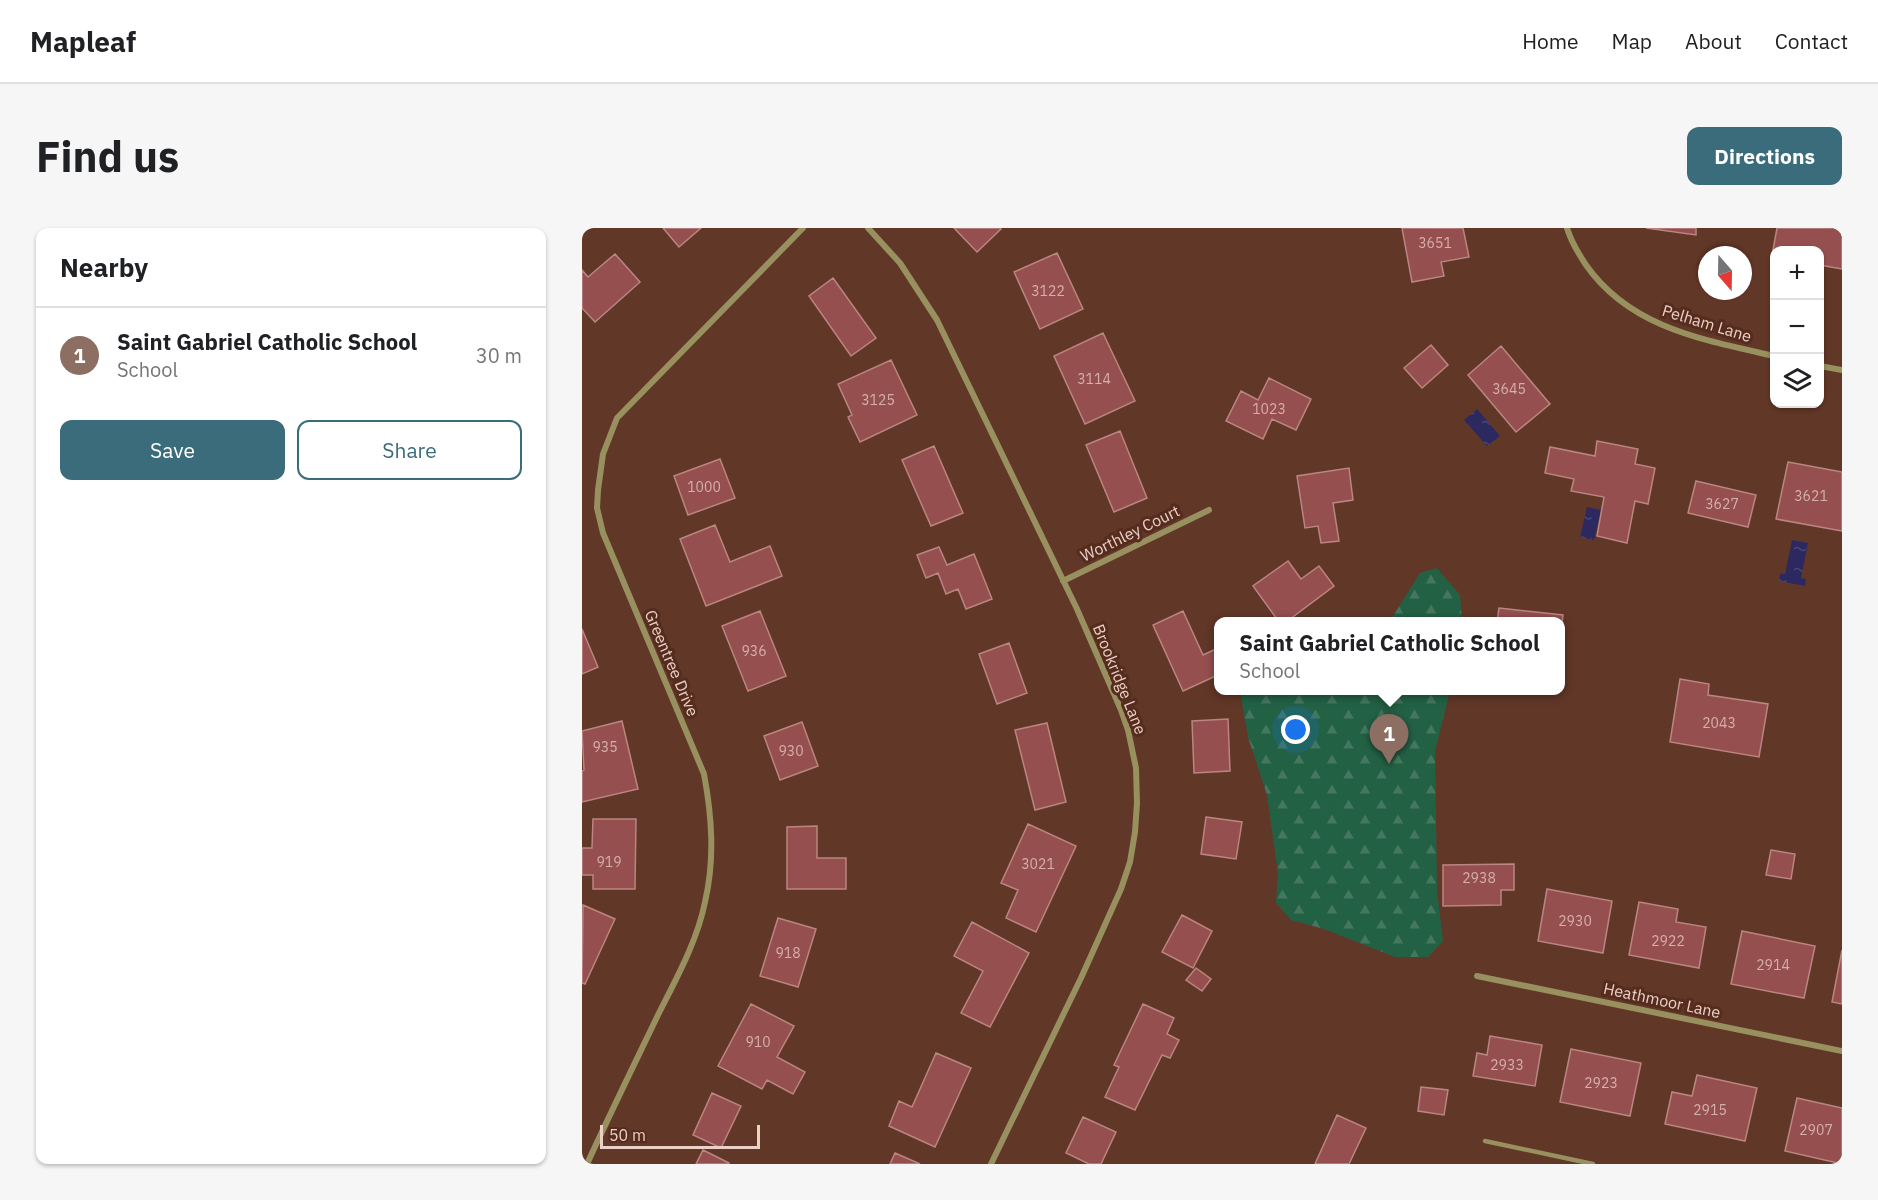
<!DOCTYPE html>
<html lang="en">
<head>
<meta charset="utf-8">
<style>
  :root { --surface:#fff; --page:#f6f6f6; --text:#202124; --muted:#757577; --line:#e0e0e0; --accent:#3b6c7c }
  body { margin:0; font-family:"IBM Plex Sans",sans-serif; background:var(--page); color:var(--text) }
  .controls { position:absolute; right:18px; top:18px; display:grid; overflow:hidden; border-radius:12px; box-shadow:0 2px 4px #0004 }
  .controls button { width:54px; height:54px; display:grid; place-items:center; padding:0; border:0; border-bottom:2px solid var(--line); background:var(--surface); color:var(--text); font:30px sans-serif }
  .compass { position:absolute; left:1116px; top:18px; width:54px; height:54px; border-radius:50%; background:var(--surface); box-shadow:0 2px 4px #0004; rotate:160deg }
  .scale { position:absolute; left:18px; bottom:15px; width:160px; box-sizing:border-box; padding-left:6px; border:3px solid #ebd0c7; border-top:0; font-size:16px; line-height:21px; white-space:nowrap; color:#ebd0c7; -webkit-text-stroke:4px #552c1d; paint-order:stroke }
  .you { position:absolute; left:714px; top:502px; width:21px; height:21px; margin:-15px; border:4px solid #fff; border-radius:50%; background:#1a73e8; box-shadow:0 0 0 9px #1a73e833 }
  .badge { display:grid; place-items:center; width:39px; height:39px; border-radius:50%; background:var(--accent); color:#fff; font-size:20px; font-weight:700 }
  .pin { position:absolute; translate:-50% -50px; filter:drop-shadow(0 2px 3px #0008) }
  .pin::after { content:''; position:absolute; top:32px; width:21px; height:18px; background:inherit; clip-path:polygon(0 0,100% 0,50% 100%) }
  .popup { position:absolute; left:632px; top:389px; width:351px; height:78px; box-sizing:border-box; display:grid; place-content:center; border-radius:12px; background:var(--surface); filter:drop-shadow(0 2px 4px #0005); font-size:20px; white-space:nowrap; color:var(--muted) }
  .popup b { font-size:22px; color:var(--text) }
  .popup::after { content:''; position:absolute; left:50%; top:100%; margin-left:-12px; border:12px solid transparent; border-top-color:var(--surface) }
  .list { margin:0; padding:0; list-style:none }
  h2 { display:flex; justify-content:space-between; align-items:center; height:78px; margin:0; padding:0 24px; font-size:26px }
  h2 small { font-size:20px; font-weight:400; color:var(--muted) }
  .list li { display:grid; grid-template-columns:39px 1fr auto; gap:18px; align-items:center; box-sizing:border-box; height:96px; padding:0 24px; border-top:2px solid var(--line) }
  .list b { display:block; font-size:22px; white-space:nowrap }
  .list p { margin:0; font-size:20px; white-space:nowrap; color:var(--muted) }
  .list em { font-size:20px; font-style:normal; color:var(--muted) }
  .actions { display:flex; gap:12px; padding:18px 24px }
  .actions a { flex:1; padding:14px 0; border:2px solid var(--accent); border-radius:12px; text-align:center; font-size:21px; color:var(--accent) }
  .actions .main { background:var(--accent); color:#fff }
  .icon { flex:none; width:33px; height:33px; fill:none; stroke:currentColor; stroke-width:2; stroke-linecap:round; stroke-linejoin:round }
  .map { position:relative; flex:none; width:1260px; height:936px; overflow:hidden; border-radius:12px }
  header { display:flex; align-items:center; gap:36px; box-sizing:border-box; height:84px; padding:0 30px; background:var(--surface); border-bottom:2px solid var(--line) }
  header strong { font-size:28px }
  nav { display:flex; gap:33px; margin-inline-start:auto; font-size:21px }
  .intro { display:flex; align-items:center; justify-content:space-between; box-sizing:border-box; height:144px; padding:0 36px }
  h1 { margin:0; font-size:42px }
  .button { padding:15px 27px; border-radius:12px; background:var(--accent); color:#fff; font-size:21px; font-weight:700 }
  main { display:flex; gap:36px; padding:0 36px }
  aside { flex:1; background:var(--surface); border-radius:12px; box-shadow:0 2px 4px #0004 }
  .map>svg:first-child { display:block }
  .forest { fill:url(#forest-firs) }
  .water { fill:url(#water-ripples) }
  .building { fill:#954f4f; stroke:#ba8583; stroke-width:1.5 }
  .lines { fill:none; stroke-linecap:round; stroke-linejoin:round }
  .lane { stroke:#98905e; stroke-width:4.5 }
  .street { stroke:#98905e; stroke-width:6 }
  .labels { text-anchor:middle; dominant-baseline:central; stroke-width:6; stroke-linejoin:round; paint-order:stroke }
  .number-label { font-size:14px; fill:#d6b0a9 }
  .street-label { font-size:16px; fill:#ebd0c7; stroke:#552c1d }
</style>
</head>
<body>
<header>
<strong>Mapleaf</strong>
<nav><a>Home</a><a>Map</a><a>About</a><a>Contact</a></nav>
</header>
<div class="intro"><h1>Find us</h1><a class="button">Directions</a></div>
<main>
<aside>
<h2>Nearby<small></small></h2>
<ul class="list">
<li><span class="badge" style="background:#8d6e63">1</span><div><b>Saint Gabriel Catholic School</b><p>School</p></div><em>30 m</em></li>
</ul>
<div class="actions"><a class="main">Save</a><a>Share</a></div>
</aside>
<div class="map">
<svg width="1260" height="936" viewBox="0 0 1260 936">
  <defs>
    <pattern id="forest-firs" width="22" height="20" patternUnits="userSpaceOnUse" patternTransform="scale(1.5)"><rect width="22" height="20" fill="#236145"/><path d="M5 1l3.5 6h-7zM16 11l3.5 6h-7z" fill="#43775e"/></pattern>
    <pattern id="water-ripples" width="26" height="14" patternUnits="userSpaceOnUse" patternTransform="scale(1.5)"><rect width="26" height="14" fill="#2b295f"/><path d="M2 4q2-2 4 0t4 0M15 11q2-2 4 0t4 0" fill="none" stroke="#4a4774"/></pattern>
  </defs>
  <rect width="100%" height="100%" fill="#613727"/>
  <path class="forest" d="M855,340L878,367L880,393H808L838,345Z
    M662,463H868L853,523L855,662L861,713L846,729H813L742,701L709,692L694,675L696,645L685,567L666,509L659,469Z"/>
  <path class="water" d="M895,181L918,208L905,218L882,192Z
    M1005,279L1019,282L1012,312L998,309Z
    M1210,312L1226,315L1219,350L1224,351L1223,358L1197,353L1198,346H1203Z"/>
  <path class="building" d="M81,0H119L97,19Z
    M372,0H418L419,1L395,24Z
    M820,0H881L887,29L859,34L862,48L830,54Z
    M1064,0H1114V7Z
    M1195,0H1260V41L1238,37V22H1192V28L1190,27Z
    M475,25L501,81L458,101L432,44Z
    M33,26L58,54L13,94L0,80V42L6,49Z
    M251,50L294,110L269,128L227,68Z
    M521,105L553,173L503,196L472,128Z
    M849,117L866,137L840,160L822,140Z
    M919,118L968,176L934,204L886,147Z
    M309,132L335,187L278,214L266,189L270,187L256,156Z
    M687,150L729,171L714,202L690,191L681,211L644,193L659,163L676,172Z
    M538,203L565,270L532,284L504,217Z
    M1015,213L1056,221L1053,236L1073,240L1066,276L1053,273L1045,315L1015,308L1022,269L989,263L992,251L963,245L968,219L1013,228Z
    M352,218L381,285L349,298L320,232Z
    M138,231L153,270L106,287L92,248Z
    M1206,234L1260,244V303L1194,291Z
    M767,240L771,272L751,275L757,313L739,315L736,298L723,300L715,248Z
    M1114,253L1174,267L1166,299L1106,285Z
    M133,297L148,334L188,318L200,348L124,378L98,311Z
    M357,319L365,337L392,326L410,371L384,381L376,361L364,366L356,345L344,350L335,327Z
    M706,333L719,351L737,338L752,358L704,394H697L671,358Z
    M917,380L981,387L978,413V394H915Z
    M178,383L204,448L166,463L140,398Z
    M601,383L621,427L636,420V447L601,463L571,397Z
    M0,401L16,439L0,446Z
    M427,415L445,465L415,476L397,426Z
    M1098,451L1127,456L1126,467L1186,476L1177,529L1088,514Z
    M646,491L648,543L612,545L610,493Z
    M40,493L56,561L0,574V543L2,542L0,503Z
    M220,494L236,538L198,552L182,508Z
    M465,495L484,574L453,582L433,502Z
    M624,589L660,594L654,631L619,626Z
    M11,591H54L53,661H11V647H0V620H10Z
    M446,596L494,618L454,704L424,690L436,662L419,655Z
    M235,598V630H264V661H205V599Z
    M1189,622L1213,626L1209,651L1184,647Z
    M932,636V662H919V677L861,678V637Z
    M965,661L1030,673L1021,725L956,713Z
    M1057,674L1096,681L1094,694L1124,699L1117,740L1047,727Z
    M1,677L33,691L3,756L0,755Z
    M600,687L630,703L611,740L580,724Z
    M196,690L234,701L216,759L178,748Z
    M390,694L447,725L408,799L379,785L401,743L372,728Z
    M1160,703L1233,718L1222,770L1149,756Z
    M1260,722V776L1250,774Z
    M614,740L629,751L620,763L604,752Z
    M169,776L212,798L195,829L223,844L211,866L185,852L180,861L136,838Z
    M561,776L592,790L585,806L597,812L588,830L580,827L553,882L523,869L537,839L532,837Z
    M908,808L960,817L953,858L891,848L895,825L905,827Z
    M989,821L1059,835L1048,888L978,874Z
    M354,825L389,840L353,919L307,898L317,873L330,879Z
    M1115,847L1175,860L1163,913L1083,896L1090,864L1110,868Z
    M839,859L866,862L862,887L836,883Z
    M130,865L159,878L139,920L111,907Z
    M1215,870L1260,880V936L1203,923Z
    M755,887L784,900L767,936H733Z
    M501,889L534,904L519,936H507L484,925Z
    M121,922L147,935V936H114Z
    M313,925L338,936H308Z"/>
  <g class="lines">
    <path class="lane" d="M903,913L1011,936"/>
    <path class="street" d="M286,0L318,35L355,92L495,381L539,482L546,502L554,540L555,575L553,604L548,634L539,661L499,750L409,936
      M985,0C989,13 996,25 1004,37C1048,100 1122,112 1192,128
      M1238,138L1260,142
      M481,353L627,282
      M895,748L1260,823
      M5,936C28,886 52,837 76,787C94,751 115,714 123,674C133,631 130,589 122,546L21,305L15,280L16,262L21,226L35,190L221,0"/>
  </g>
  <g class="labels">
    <g class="number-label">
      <text x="853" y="15">3651</text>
      <text x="466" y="63">3122</text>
      <text x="512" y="151">3114</text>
      <text x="927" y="161">3645</text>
      <text x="296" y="172">3125</text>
      <text x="687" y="181">1023</text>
      <text x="122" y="259">1000</text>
      <text x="1229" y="268">3621</text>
      <text x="1140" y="276">3627</text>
      <text x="172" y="423">936</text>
      <text x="1137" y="495">2043</text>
      <text x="23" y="519">935</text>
      <text x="209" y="523">930</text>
      <text x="27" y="634">919</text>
      <text x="456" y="636">3021</text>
      <text x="897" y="650">2938</text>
      <text x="993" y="693">2930</text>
      <text x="1086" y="713">2922</text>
      <text x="206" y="725">918</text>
      <text x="1191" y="737">2914</text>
      <text x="176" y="814">910</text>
      <text x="925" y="837">2933</text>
      <text x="1019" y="855">2923</text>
      <text x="1128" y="882">2915</text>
      <text x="1234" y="902">2907</text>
    </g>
    <g class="street-label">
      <text transform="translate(1125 95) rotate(17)">Pelham Lane</text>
      <text transform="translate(548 305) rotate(-26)">Worthley Court</text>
      <text transform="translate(90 435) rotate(67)">Greentree Drive</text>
      <text transform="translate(538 451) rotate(68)">Brookridge Lane</text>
      <text transform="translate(1080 772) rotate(12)">Heathmoor Lane</text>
    </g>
  </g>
</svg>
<div class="controls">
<button>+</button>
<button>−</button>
<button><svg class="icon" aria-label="layers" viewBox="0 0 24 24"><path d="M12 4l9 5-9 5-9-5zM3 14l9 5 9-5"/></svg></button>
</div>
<svg class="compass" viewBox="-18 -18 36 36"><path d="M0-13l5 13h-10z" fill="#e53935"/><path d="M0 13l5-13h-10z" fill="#757577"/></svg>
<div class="scale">50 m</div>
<div class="you"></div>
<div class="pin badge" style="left:807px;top:536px;background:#8d6e63">1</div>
<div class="popup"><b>Saint Gabriel Catholic School</b>School</div>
</div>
</main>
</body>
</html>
